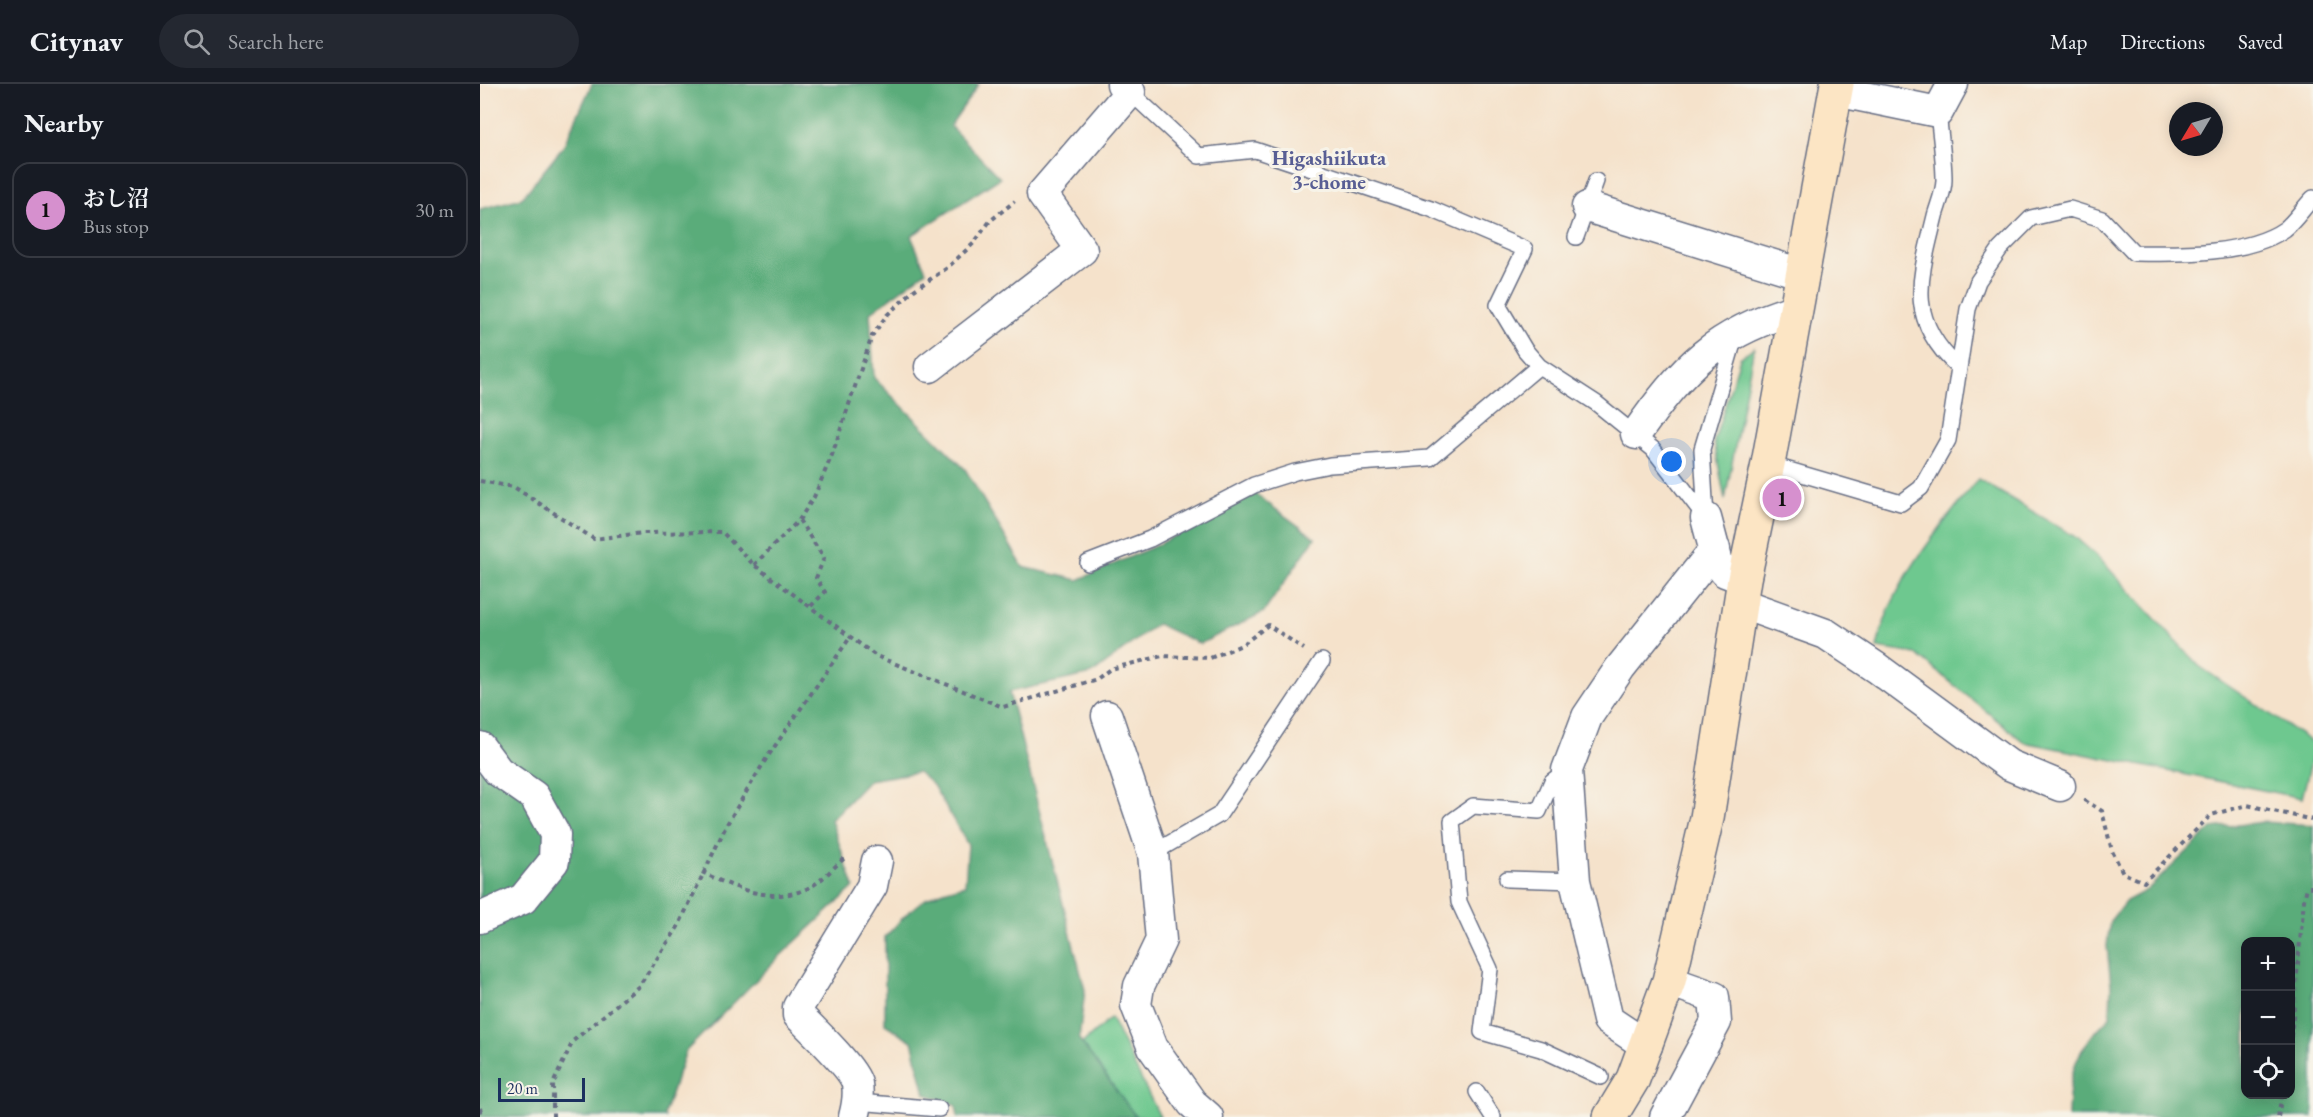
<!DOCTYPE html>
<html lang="en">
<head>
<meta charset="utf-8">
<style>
  :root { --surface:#171b24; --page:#242831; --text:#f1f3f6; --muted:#9ea1a6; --line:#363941; --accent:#d690ce }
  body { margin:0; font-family:"EB Garamond","Noto Serif JP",serif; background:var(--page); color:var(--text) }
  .controls { position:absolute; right:18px; bottom:18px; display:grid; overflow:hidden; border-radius:12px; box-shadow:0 3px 15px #0003 }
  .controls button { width:54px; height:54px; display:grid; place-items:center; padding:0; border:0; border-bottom:2px solid var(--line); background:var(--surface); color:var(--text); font:30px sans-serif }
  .compass { position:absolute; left:1689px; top:18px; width:54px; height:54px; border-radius:50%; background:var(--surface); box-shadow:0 3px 15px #0003; rotate:232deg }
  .scale { position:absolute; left:18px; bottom:15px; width:87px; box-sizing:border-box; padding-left:6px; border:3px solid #1b2f5e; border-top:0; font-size:16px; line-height:21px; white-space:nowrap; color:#1b2f5e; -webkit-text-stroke:4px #f7f3e8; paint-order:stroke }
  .you { position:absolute; left:1192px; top:378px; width:21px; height:21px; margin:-15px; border:4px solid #fff; border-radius:50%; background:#1a73e8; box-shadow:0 0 0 9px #1a73e833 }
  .badge { display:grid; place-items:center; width:39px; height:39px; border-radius:50%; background:var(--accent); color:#111; font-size:20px; font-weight:700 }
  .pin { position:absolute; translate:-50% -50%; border:3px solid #fff; box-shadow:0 2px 6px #0006 }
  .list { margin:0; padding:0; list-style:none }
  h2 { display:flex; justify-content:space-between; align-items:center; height:78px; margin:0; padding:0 24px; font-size:26px }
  h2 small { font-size:20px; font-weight:400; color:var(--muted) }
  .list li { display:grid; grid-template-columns:39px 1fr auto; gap:18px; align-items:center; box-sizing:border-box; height:96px; margin:0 12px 12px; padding:0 12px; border:2px solid var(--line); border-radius:18px }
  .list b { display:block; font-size:22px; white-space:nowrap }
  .list p { margin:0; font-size:20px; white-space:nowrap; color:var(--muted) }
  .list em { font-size:20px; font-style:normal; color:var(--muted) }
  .icon { flex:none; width:33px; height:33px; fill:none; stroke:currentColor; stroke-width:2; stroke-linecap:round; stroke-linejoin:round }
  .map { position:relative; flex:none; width:1833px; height:1033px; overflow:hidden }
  header { display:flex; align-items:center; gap:36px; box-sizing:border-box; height:84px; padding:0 30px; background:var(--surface); border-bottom:2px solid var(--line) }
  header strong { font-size:28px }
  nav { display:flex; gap:33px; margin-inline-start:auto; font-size:21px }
  .search { width:420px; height:54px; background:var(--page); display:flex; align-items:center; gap:15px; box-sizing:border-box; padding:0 21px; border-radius:33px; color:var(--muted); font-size:22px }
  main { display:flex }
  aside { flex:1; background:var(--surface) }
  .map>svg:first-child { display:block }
  .green { fill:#6ec88f; stroke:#447c76; stroke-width:1.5 }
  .forest { fill:#5aac7a; stroke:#3a6e6c; stroke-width:1.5; fill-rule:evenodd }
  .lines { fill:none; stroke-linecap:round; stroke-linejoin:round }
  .lane-casing { stroke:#676e84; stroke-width:18 }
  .street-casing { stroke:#676e84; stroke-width:33 }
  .secondary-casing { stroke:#676e84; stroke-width:36 }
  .path { stroke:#676e84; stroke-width:4; stroke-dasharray:4.5 4.5; stroke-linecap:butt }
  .lane { stroke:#fff; stroke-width:15 }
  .street { stroke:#fff; stroke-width:30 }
  .secondary { stroke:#fce5c4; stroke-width:33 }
  .labels { text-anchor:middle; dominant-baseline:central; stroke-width:6; stroke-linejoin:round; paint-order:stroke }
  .neighbourhood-label { font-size:21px; font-weight:bold; fill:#585e94; stroke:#f7f3e8 }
</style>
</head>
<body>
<header>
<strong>Citynav</strong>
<div class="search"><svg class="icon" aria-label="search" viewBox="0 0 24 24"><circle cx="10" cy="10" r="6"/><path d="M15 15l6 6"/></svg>Search here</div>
<nav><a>Map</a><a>Directions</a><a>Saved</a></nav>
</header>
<main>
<aside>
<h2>Nearby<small></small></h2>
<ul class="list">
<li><span class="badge">1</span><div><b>おし沼</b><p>Bus stop</p></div><em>30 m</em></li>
</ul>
</aside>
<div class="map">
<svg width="1833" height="1033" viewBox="0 0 1833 1033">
  <rect width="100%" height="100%" fill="#f7f3e8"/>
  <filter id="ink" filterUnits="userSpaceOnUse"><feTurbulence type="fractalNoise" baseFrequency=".0167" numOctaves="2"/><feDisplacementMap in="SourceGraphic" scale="12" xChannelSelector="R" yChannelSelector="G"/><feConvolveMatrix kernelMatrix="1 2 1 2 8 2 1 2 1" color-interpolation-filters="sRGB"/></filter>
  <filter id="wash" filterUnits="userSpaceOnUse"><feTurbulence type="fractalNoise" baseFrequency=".008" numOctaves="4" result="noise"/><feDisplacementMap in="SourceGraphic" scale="24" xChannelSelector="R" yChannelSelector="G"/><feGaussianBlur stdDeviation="1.35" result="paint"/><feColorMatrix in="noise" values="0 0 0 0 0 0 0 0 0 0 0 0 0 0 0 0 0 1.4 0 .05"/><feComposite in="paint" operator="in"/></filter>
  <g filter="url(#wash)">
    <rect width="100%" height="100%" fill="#f5e2cb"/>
    <path class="green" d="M1274,263L1245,416L1234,357L1260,274Z
      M1498,395L1594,452L1619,474L1719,582L1833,659V670L1822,714L1544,658L1436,570L1397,564C1409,501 1460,444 1498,395Z
      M631,934L680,1033H610L574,984Z"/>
    <path class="forest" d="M112,0H499L470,42L520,94L431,152L446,187L390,229L394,294L485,385L543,483L598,496L675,462L775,410L835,454L784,528L720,560L677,540L612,590L529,608L605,906L599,955L656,1033H478L476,1021L445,1010L432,957L405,940V853C436,820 440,812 485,801L488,761L453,701L438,688L389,696L351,736L374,803L300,872L206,967L184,1030L185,1033H0V125L42,114L83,63Z
      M1783,738L1833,741V1033H1588C1589,986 1595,966 1630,933L1631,901L1627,862L1630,837L1646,817L1667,806L1732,744ZM1766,858H1810V1010H1766Z"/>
  </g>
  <g filter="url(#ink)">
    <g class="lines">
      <defs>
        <path id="lane" d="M650,8L719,72L775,66L951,125L1045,165L1018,221L1045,266L1059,282L1116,319L1173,365L1226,434
          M1458,28C1460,50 1464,74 1464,96C1464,108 1458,121 1455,132C1440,194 1425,234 1478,283
          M1096,153L1116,97
          M1288,380L1421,419L1441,404L1468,356L1488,225L1498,197L1520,165L1551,134L1590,125L1622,135L1654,169C1698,170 1768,171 1805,145C1815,137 1824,123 1833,114
          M1226,434L1222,365L1255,253
          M608,479L670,455L774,401L815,388L850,381L950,374L1059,282
          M1087,686L1072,697L1059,727L993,722L972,737L979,818L1010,885L1002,948L1061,965L1121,993
          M673,769L739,731L842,577
          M1027,795L1095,797
          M997,1008L1013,1033
          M378,1018L459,1025"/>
        <path id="street" d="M1356,7L1458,28L1473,0
          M1107,123L1322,190
          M450,283L602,166L562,110L650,8L642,0
          M1156,350C1203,283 1236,248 1317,225
          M1226,434L1238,479L1245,488L1264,495
          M1260,519L1346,550L1397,584L1529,681L1580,702
          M627,632L673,769L681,856L659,902L656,921L673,964L712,1019L728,1033
          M0,663L18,687L54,712L75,750L74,777L43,815L0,834
          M1167,962L1128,936L1095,797L1087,686L1107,633L1140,584L1235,465
          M374,1033C377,1022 379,1012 377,1000C374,985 331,944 318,931V923L392,802L397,777
          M1185,1033L1236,938L1234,913L1189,897"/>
        <path id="secondary" d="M1130,1033L1153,995L1189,897L1227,734L1264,495L1288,380L1357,0"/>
      </defs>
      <use href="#lane" class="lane-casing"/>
      <use href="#street" class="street-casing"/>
      <use href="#secondary" class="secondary-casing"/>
      <path class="path" d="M0,397L34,403L114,455L163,449L242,448L274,481L396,572L523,623L617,595L630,585L682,572L730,574L762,561L788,541L824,565
        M319,436L344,474L336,494L345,508L331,522
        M274,481L319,436L334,413L352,371L392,252L407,231L434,206L467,184L494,159L510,137L535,117
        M1604,716L1622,727L1632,767L1643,789L1664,798L1731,731L1767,721L1833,736
        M222,788C253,804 292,820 326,805C341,799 354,782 367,772
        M1810,962L1824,816L1827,803H1833
        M0,1024L3,1033
        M73,1033V1000L93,957L159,902L198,843L247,740L286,675L371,552
        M1798,1033L1802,1010"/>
      <use href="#lane" class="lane"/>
      <use href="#street" class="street"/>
      <use href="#secondary" class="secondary"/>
    </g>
  </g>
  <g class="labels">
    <g class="neighbourhood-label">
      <text x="849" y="73">Higashiikuta<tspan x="849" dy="24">3-chome</tspan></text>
    </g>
  </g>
</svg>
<div class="controls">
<button>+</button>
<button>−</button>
<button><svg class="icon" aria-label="locate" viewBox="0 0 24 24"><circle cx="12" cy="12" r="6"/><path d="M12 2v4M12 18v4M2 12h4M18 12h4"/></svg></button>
</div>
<svg class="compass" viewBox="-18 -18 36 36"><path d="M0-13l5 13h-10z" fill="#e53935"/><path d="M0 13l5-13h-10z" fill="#9ea1a6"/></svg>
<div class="scale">20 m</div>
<div class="you"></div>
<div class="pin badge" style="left:1302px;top:414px">1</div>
</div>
</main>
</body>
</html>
